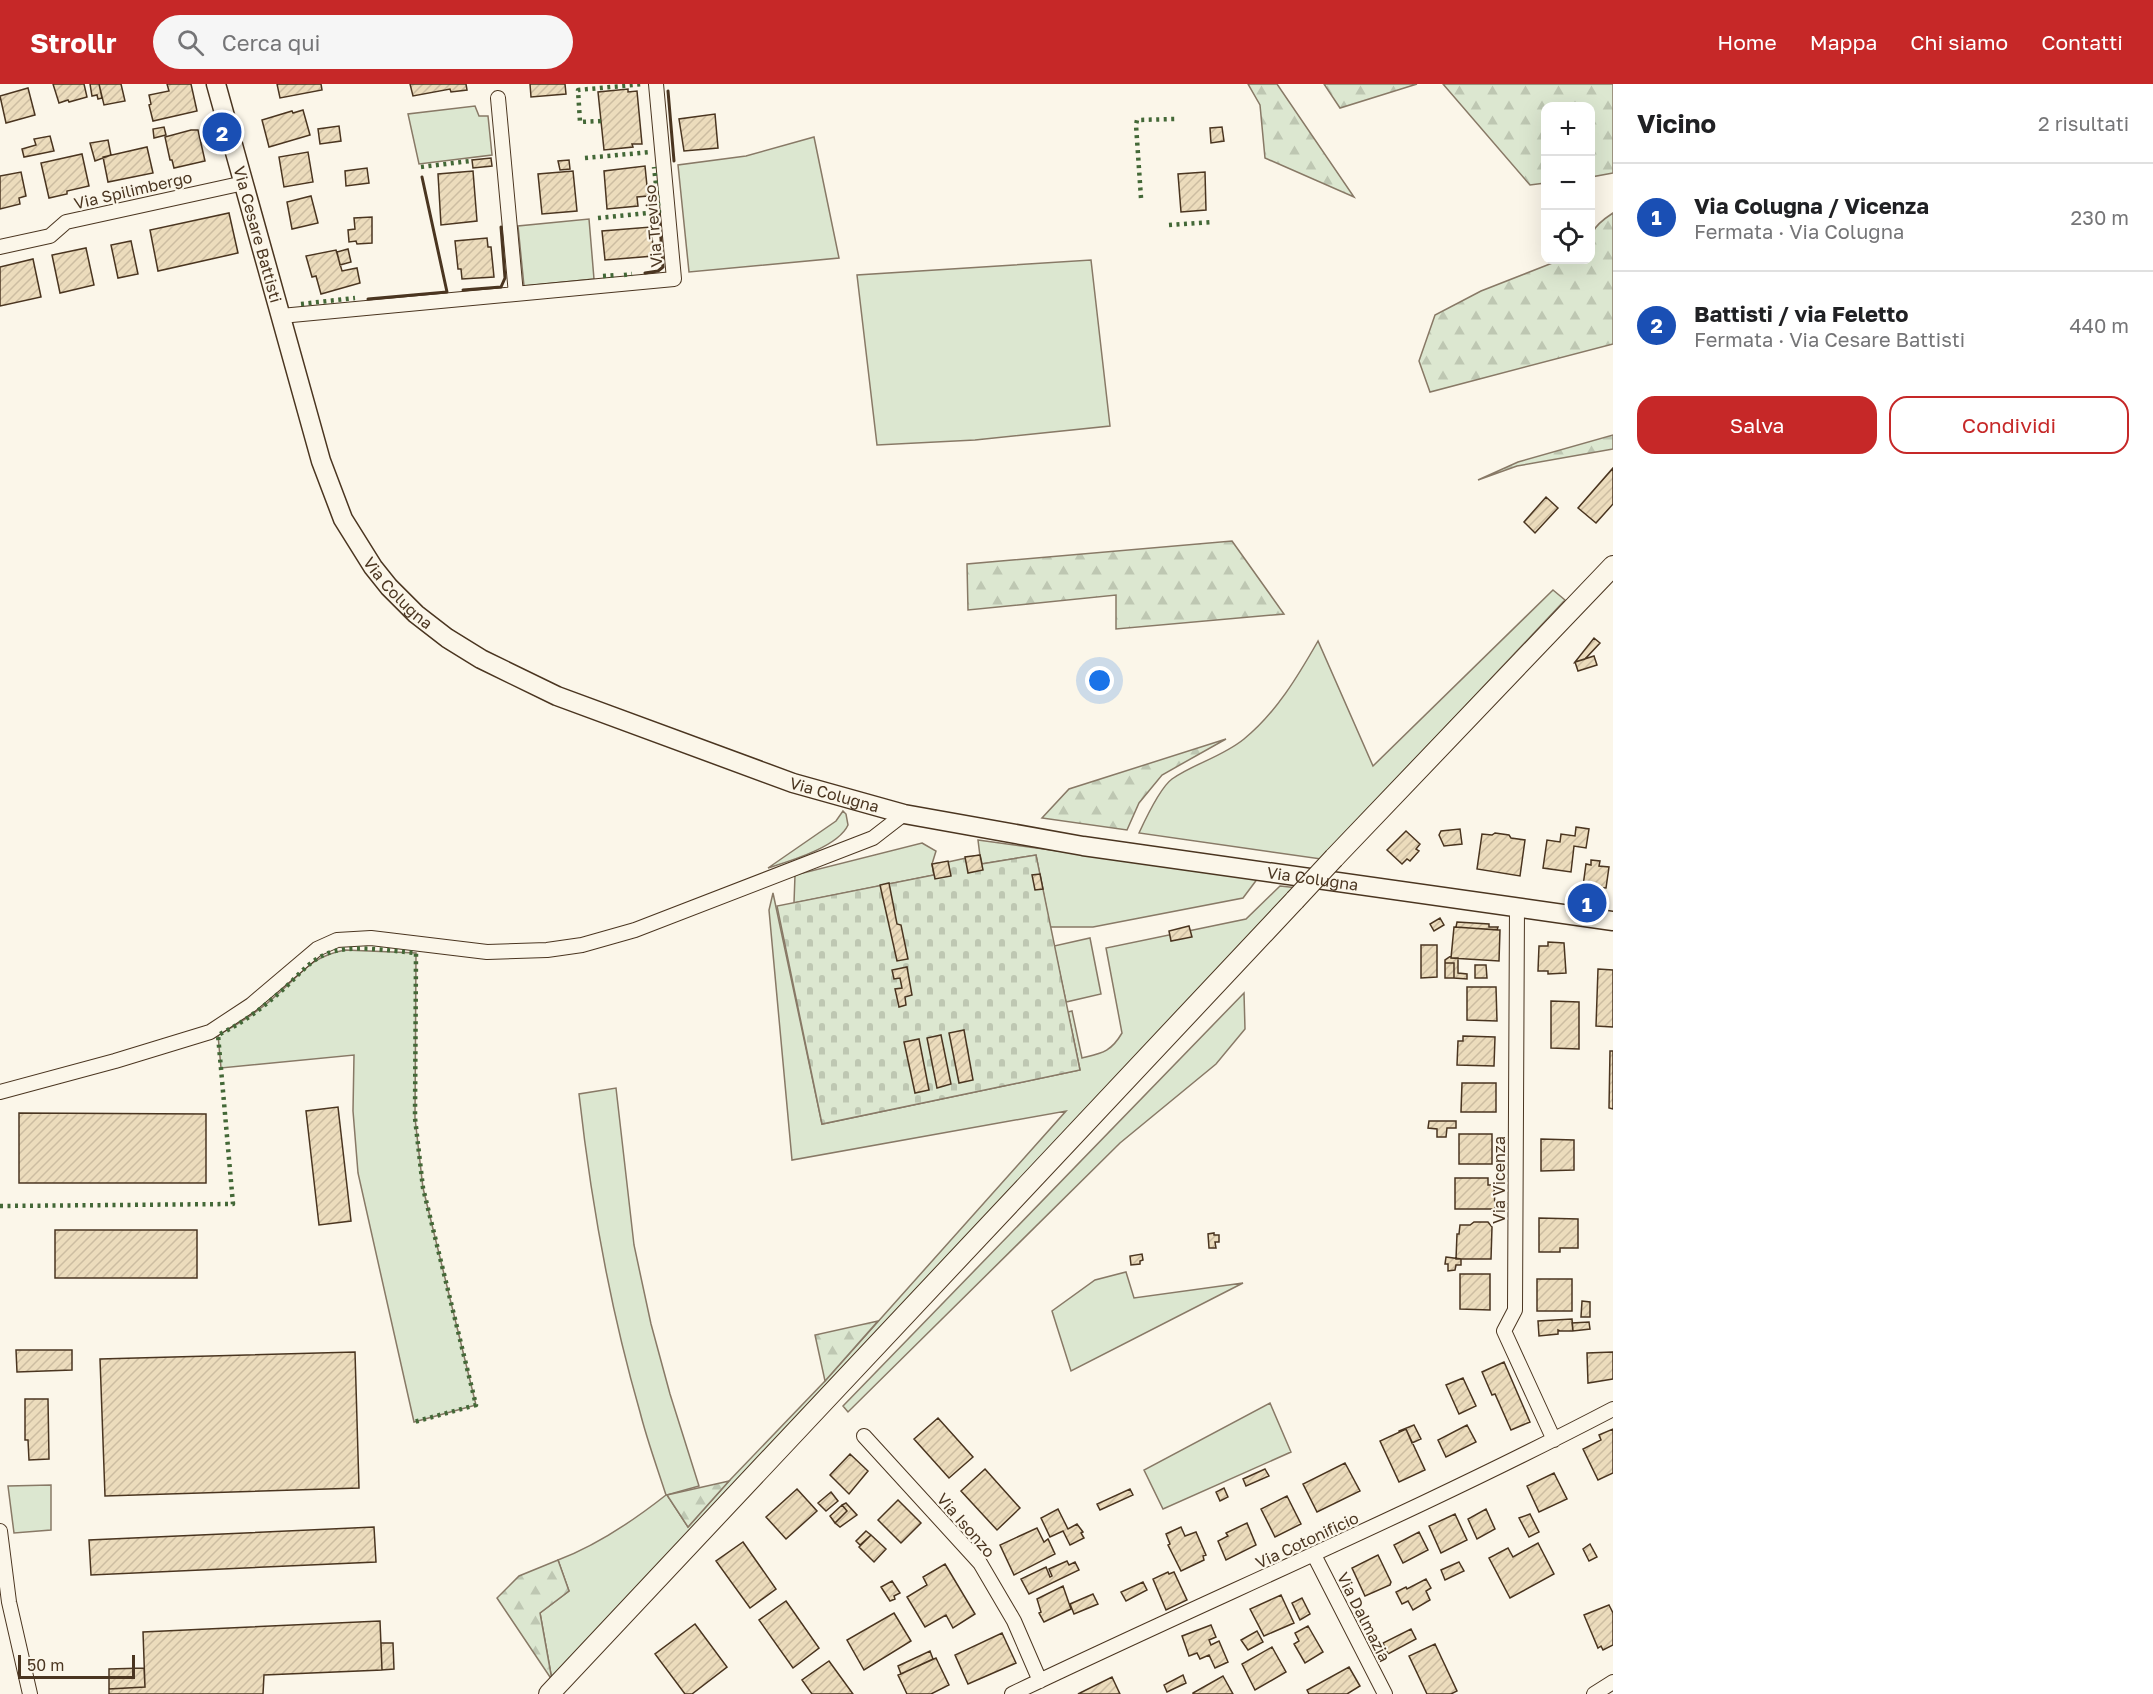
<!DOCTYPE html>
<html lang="it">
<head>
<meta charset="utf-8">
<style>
  :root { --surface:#fff; --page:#f6f6f6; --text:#202124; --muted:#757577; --line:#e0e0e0; --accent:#c62828 }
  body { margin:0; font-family:"Golos Text",sans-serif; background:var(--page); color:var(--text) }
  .controls { position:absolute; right:18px; top:18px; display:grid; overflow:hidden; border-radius:12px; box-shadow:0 6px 24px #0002 }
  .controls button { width:54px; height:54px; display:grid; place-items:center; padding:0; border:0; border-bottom:2px solid var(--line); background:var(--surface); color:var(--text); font:30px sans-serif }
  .scale { position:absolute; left:18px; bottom:15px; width:117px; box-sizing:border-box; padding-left:6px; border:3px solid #4a3520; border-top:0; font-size:16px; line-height:21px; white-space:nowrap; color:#4a3520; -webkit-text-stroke:4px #fbf6e9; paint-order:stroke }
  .you { position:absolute; left:1100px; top:597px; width:21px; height:21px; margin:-15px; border:4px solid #fff; border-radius:50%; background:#1a73e8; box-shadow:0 0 0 9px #1a73e833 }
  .badge { display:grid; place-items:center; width:39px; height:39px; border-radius:50%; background:var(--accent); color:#fff; font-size:20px; font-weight:700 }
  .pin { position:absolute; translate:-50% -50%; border:3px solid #fff; box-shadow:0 2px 6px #0006 }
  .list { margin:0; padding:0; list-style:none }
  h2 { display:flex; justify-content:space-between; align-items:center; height:78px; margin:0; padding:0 24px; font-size:26px }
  h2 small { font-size:20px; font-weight:400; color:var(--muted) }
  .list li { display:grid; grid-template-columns:39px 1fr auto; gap:18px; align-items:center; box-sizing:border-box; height:108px; padding:0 24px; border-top:2px solid var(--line) }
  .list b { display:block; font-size:22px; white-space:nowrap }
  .list p { margin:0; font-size:20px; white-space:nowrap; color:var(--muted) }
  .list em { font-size:20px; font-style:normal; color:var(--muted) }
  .actions { display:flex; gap:12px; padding:18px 24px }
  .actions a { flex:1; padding:14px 0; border:2px solid var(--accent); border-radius:18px; text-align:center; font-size:21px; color:var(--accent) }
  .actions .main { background:var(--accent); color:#fff }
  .icon { flex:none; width:33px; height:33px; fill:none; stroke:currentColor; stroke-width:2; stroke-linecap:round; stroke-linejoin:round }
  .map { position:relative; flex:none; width:1613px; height:1610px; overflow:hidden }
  header { display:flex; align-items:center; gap:36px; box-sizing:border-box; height:84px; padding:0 30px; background:var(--accent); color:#fff }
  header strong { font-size:28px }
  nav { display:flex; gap:33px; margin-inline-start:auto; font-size:21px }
  .search { width:420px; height:54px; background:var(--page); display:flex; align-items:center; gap:15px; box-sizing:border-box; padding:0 21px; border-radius:33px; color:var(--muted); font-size:22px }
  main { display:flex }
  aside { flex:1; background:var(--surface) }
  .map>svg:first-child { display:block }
  .grass { fill:#dce7d0; stroke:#887966; stroke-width:1.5 }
  .forest { fill:url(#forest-firs); stroke:#887966; stroke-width:1.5 }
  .cemetery { fill:url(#cemetery-stones); stroke:#887966; stroke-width:1.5 }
  .building { fill:url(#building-hatch); stroke:#4a3520; stroke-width:1.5 }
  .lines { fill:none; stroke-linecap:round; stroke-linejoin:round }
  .minor-casing { stroke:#4a3520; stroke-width:16 }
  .tertiary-casing { stroke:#4a3520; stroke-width:21 }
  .secondary-casing { stroke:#4a3520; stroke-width:22 }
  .minor { stroke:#fbf6e9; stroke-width:14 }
  .tertiary { stroke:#fbf6e9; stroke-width:18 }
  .secondary { stroke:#fbf6e9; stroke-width:20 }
  .secondary-bridge-casing { stroke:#4a3520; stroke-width:22; stroke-linecap:butt }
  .secondary-bridge { stroke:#fbf6e9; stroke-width:20 }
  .hedge { stroke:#436837; stroke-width:4.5; stroke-dasharray:3 4.5; stroke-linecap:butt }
  .wall { stroke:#4a3520; stroke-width:3 }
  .labels { text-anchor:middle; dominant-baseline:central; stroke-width:4.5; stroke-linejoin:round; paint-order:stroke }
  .street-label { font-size:16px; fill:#4a3520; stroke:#fbf6e9 }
</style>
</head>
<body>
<header>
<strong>Strollr</strong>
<div class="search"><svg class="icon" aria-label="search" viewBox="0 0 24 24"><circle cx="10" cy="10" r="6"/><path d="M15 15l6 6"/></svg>Cerca qui</div>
<nav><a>Home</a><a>Mappa</a><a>Chi siamo</a><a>Contatti</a></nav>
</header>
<main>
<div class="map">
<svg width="1613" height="1610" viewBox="0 0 1613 1610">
  <defs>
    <pattern id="forest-firs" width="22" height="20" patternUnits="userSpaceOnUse" patternTransform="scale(1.5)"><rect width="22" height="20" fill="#dce7d0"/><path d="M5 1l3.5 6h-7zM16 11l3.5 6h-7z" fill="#bec7b2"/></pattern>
    <pattern id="cemetery-stones" width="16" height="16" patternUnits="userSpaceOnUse" patternTransform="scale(1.5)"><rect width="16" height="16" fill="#dce7d0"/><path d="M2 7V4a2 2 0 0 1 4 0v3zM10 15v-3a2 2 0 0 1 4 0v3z" fill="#bec7b2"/></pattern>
    <pattern id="building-hatch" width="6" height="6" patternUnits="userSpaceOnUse" patternTransform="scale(1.5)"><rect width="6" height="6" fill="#ecdcbc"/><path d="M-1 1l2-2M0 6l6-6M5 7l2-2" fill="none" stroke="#ccbda1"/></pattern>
  </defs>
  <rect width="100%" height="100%" fill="#fbf6e9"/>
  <path class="grass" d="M475,22L479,32H488L492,71L419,80L408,30Z
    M814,53L839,174L689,188L678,81L746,72Z
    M589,135L594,195L524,202L518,142Z
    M1091,176L1110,342L975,356L877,361L857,191Z
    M1553,506L1565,516L1321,775L1139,749C1145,736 1161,703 1172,695C1195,679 1222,673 1244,655C1276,629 1298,592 1318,557L1373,682Z
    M843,727L846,730L848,741C838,763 790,777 768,784L836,737Z
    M978,756L1258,794L1243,814L1093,843H1050L1036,771L981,780Z
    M922,759L936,767L932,780L934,791L794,819L795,791Z
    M1280,802L1299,804L552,1596L540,1529L569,1507L558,1476C598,1461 633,1437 666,1411C657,1383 647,1356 640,1328C610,1224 591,1118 579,1010L616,1004L634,1161L651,1240L670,1310L699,1402L667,1411L688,1443L729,1397L825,1297L1066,1027L792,1076L769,826L773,809L822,1040L1080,986L1068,928L1072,927L1082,974C1102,969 1111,968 1122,949L1106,864L1246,835Z
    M1090,854L1101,910L1066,918L1054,862Z
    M345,866L416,869L415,1034L423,1104L476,1321L414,1338L358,1089L353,1027L354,971L221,984L218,951C241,939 261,926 280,908C305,886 311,873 345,866Z
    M1244,909L1245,945L1216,980L1120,1059L848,1328L843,1322Z
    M1126,1188L1134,1214L1243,1199L1071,1287L1052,1227L1095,1196Z
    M1270,1319L1291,1368L1163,1425L1144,1386Z
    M51,1401V1446L14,1449L8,1402Z"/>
  <path class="forest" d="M1248,0H1277L1354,113L1265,74L1260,21Z
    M1324,0H1417L1340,24Z
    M1443,0H1613V89L1591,93L1590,22H1546L1545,99L1530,101Z
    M1613,129V260L1430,308L1419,277L1435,231L1481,207L1560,176H1590C1590,149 1590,144 1613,129Z
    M1613,351V365L1517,382L1478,396L1518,378Z
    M1232,457L1284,530L1116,545V511L968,526L967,480Z
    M1226,655L1162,691L1139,719L1127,746L1042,734L1069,705Z
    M878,1237L825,1297L815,1251Z
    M729,1397L688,1443L667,1411Z
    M558,1476L569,1507L540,1529L552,1596L497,1514L519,1492Z"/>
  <path class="cemetery" d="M980,771L982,780L1036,771L1080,986L822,1040L777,822L934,791L932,780L948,778Z"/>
  <path class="building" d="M53,0H84L87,13L69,18L68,16L59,19Z
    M90,0H99L102,14L98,15L97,11L92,12Z
    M99,0H121L125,17L104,21Z
    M167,0H191L197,27L153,37L149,21L151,20L149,11L169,7Z
    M277,0H321L322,6L280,14Z
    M410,0H466L467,6L451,8L450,5L413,12Z
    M530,0H565L566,10L531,13Z
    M28,4L35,31L6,39L0,12Z
    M628,5V8L637,7L642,60H632L633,63L604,66L598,8Z
    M303,26L310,51L269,63L262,36L292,27L293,29Z
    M715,30L718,64L684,67L679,35Z
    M339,42L341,57L320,60L318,45Z
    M164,43L166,51L154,54L153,45Z
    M1222,43L1224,57L1211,59L1210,44Z
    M191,46H198L205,77L174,84L172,76H170L165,53Z
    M50,52L54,67L24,73L22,65L36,61L34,55Z
    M108,56L111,71L95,77L90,59Z
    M147,63L153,89L108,98L103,73Z
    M308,68L313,98L284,103L279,73Z
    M82,70L89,102L67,107V110L49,114L41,79Z
    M491,74L492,82L473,84L472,76Z
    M569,76L570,85L560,86L558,77Z
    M645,82L648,112L637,113L638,122L607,125L604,87Z
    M367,84L369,99L346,102L345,87Z
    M473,87L477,137L441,141L438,90Z
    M573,87L577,127L542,130L538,90Z
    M21,88L26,112L19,114L20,120L0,125V92Z
    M1205,88L1206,126L1181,128L1178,90Z
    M311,112L318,139L292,145L287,118Z
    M229,129L238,169L158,187L150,146Z
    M372,133V159L357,160L356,157L349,158L348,146L355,145L354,134Z
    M651,143L654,172L605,176L602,147Z
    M487,154L488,163H491L494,193L462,195L461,185H458L455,157Z
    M131,157L138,190L118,194L111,161Z
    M86,164L94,201L60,209L52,171Z
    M348,165L351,178L340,181L337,168Z
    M336,166L342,187L357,184L360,199L321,210L316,192L312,193L306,172Z
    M33,175L41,213L0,222V183Z
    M1613,384V420L1596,439L1578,424Z
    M1546,413L1558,424L1535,449L1524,438Z
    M1594,554L1600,559L1585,575L1575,578Z
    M1594,572L1597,581L1578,587L1575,578Z
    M1576,743L1589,745L1586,764L1574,762L1571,788L1543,784L1547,756L1560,758L1561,750L1575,752Z
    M1460,745L1462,760L1444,762L1439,751L1441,747Z
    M1406,747L1420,760L1416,765L1419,767L1410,777L1407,775L1402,780L1387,766Z
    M1495,749L1509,751L1511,754L1525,756L1520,792L1477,785L1482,750L1492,751Z
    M980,771L983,786L968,789L965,773Z
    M1591,776L1600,777L1599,782L1609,783L1606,804L1583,802L1586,780L1591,781Z
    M948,777L951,792L935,795L932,780Z
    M1040,790L1043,805L1035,806L1032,791Z
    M889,799L897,840L901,841L908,875L897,877L880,801Z
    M1440,834L1444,841L1434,847L1430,840Z
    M1457,838L1489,840V843H1498L1497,846L1456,843Z
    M1189,842L1192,853L1171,857L1169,847Z
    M1454,843L1500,846L1499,877L1451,874Z
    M1548,858L1564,859L1566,889L1548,890V887H1538L1539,862H1548Z
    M1421,861H1437V893L1421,894Z
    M1451,872V874H1458V889L1467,890V895L1454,894V879H1445V876Z
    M1445,879H1454V894H1445Z
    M1475,881H1486L1487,894H1475Z
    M907,883L912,911L905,913L906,921L899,923L895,905L902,904L900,894L894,895L892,886Z
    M1598,885L1613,886V943L1596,942Z
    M1467,903H1496L1497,937L1467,936Z
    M1551,917L1579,918V965L1551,964Z
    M964,946L973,996L959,999L949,949Z
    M941,951L951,1000L937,1004L927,954Z
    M1463,952L1495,953L1494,982L1457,981L1458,957H1463Z
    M919,955L929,1006L915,1009L904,958Z
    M1610,967H1613V1025L1609,1024Z
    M1462,999H1496V1028H1461Z
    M338,1023L351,1137L319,1141L306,1027Z
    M19,1029L206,1030V1099H19Z
    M1429,1037H1456V1044H1447L1446,1053H1437V1045L1428,1044Z
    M1459,1050H1492V1080H1459Z
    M1541,1055L1574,1056V1086L1541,1087Z
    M1455,1094H1488V1101H1494L1495,1125H1455Z
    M1539,1134L1578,1135V1164H1560V1168H1539Z
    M1474,1138H1488L1492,1143L1491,1175H1456L1457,1150H1459L1460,1141H1470Z
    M55,1146H197V1194H55Z
    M1214,1149V1151H1219V1158H1215L1216,1164H1209L1208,1150Z
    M1142,1170L1143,1176L1140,1177V1180L1131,1181L1130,1172Z
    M1446,1173L1461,1175V1181H1456L1455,1186L1448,1187V1180H1445Z
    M1460,1190H1490V1226L1460,1225Z
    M1537,1195H1572V1227H1537Z
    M1582,1217L1590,1218V1233H1581Z
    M1572,1235L1573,1247H1560L1558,1246V1250L1539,1252L1538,1237Z
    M1589,1238L1590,1245L1573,1247L1572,1239Z
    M16,1266H72V1286L17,1288Z
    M355,1268L359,1404L105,1412L100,1275Z
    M1613,1268V1295L1588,1299L1587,1269Z
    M1504,1278L1530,1338L1511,1346L1495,1310L1492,1311L1482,1288Z
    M1463,1294L1476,1322L1459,1330L1446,1301Z
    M25,1315H48L49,1375L29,1376L28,1356H25Z
    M938,1334L973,1373L949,1394L914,1355Z
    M1414,1341L1421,1355L1412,1359L1406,1345L1399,1348V1347Z
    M1467,1341L1476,1358L1446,1373L1438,1356Z
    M1406,1345L1425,1386L1399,1398L1380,1357Z
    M1613,1345V1389L1598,1396L1583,1365L1601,1356L1599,1351Z
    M850,1370L868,1387L849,1410L830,1391Z
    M1345,1379L1360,1407L1317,1428L1303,1400Z
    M985,1385L1020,1424L997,1446L961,1407Z
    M1265,1385L1269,1392L1246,1402L1243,1395Z
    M1554,1389L1567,1415L1539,1428L1527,1402Z
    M1224,1404L1228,1413L1220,1417L1216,1408Z
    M797,1405L817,1427L786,1455L766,1433Z
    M1130,1405L1133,1411L1100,1426L1097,1420Z
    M831,1408L838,1417L826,1427L818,1419Z
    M1287,1412L1301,1440L1275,1453L1261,1425Z
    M898,1416L921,1439L901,1459L878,1436Z
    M846,1419L857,1431L840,1443L835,1439L847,1427L842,1421Z
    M842,1421L847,1427L835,1439L830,1432Z
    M1058,1425L1068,1445L1077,1440L1083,1448L1081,1449L1084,1454L1070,1461L1063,1447L1050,1453L1041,1434Z
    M1486,1425L1495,1445L1477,1455L1468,1435Z
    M1455,1430L1467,1456L1441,1469L1429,1442Z
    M1530,1430L1539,1448L1529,1453L1519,1434Z
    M1247,1439L1256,1461L1226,1476L1218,1457L1228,1452L1226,1449Z
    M374,1443L376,1478L91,1491L89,1456Z
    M1181,1443L1185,1452L1196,1448L1206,1471L1203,1472L1204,1476L1181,1487L1168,1461L1170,1460L1166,1450Z
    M1037,1444L1044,1458L1048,1455L1055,1470L1014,1491L1000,1461Z
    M866,1447L871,1451L860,1461L856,1457Z
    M1419,1448L1428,1466L1403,1479L1394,1461Z
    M871,1451L886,1465L874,1478L859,1463Z
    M743,1458L776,1505L750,1524L716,1477Z
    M1538,1459L1554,1490L1510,1514L1489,1474L1508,1464L1513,1473Z
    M1590,1460L1597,1473L1589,1477L1583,1465Z
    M1378,1471L1391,1498L1390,1501L1365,1512L1352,1484Z
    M1067,1477L1069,1481L1075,1478L1079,1486L1029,1510L1021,1495L1046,1483L1050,1493L1052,1492L1049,1485Z
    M1459,1478L1464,1487L1445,1496L1441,1486Z
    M945,1480L975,1530L953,1544L946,1531L925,1543L907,1513L927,1501L923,1493Z
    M1168,1488L1169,1490L1174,1488L1187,1516L1166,1526L1153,1495Z
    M1426,1495L1431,1504L1426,1507L1430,1516L1413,1526L1408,1517L1402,1520L1396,1508L1406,1503L1407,1505Z
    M892,1497L900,1509L894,1512L895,1515L890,1517L881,1503Z
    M1143,1498L1147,1506L1126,1517L1121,1508Z
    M1063,1502L1071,1525L1044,1538L1039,1529L1041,1528L1037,1515Z
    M1093,1510L1098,1520L1074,1530L1070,1520Z
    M1281,1511L1294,1539L1264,1552L1250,1525Z
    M1302,1514L1310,1530L1300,1536L1292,1519Z
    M786,1517L819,1564L793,1584L759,1536Z
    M1609,1521L1613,1529V1561L1603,1566L1601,1562L1598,1564L1584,1531Z
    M894,1529L911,1557L864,1586L847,1556Z
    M380,1537L382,1586L264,1591L263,1610H109V1605L145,1603L143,1548Z
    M695,1540L727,1583L692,1610H685L655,1570Z
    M1211,1541L1216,1553L1209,1556L1211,1561L1219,1557L1228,1578L1215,1584L1209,1571L1200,1575L1197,1569L1189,1572L1182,1552Z
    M1308,1542L1323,1568L1305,1579L1294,1560L1299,1557L1295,1549Z
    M1411,1545L1416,1555L1388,1570L1383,1559Z
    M1257,1547L1263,1558L1248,1566L1241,1556Z
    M1002,1549L1016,1579L968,1600L955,1571Z
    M381,1559H393L394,1585L382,1586Z
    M1435,1560L1457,1607L1451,1610H1427L1409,1572Z
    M1272,1563L1286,1588L1255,1606L1242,1580Z
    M930,1567L933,1575L901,1590L898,1582Z
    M936,1574L949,1601L931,1610H907L898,1591Z
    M829,1577L853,1610H812L802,1596Z
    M1349,1583L1360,1602L1347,1610H1309L1307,1606Z
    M144,1584L145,1603L109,1605V1585Z
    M1183,1591L1186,1599L1167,1608L1164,1601Z
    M1223,1592L1233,1610H1193V1609Z
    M1112,1593L1120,1610H1078Z"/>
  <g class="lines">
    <defs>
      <path id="minor" d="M498,14L516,210
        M0,163L50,152L66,138L244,99
        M281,232L674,195L656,0
        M1517,823L1515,1226L1504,1247L1554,1356
        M0,1008L115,977L210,948L251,921L317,865L337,856L371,854L487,868L547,866L582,861L635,846L873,754L904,730
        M864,1352L980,1479L1014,1537L1040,1597
        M0,1447L9,1518L30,1610
        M1314,1471L1385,1610
        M1012,1610C1212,1514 1416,1428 1613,1325
        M1594,1610L1613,1598"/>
      <g id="tertiary">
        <path id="s1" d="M216,0L321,377L343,435L373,483L389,503L416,530L447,554L481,575L557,612L793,699L904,730L1083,762L1613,837"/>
      </g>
      <path id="secondary" d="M1334,774L1613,482
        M549,1610L1295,816"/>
    </defs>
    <use href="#minor" class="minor-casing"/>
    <use href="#tertiary" class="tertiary-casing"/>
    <use href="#secondary" class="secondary-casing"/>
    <use href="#minor" class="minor"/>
    <use href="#tertiary" class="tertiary"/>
    <use href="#secondary" class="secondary"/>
    <defs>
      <path id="secondary-bridge" d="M1295,816L1334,774"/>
    </defs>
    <use href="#secondary-bridge" class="secondary-bridge-casing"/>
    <use href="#secondary-bridge" class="secondary-bridge"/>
    <path class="hedge" d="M601,37L580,38L578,6L644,0
      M585,74L651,68
      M421,83L470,77
      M1141,114L1136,41L1137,36L1176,35
      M598,134L659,128L654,83
      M1169,141L1212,138
      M624,191L632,190
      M603,192L617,191
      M301,220L355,214
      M0,1122L233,1120L218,951C241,940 260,926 279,909C294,897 306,879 324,871C348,859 390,867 416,869L415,1034L423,1104L476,1321L414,1338"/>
    <path class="wall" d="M668,7L674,77
      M645,189L658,187L663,183L659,128
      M463,206L501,203L505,194L501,143
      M368,215L447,208L422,93"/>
  </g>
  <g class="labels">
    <g class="street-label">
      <text transform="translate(133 106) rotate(-13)">Via Spilimbergo</text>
      <text transform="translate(653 142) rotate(-95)">Via Treviso</text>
      <text stroke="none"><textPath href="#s1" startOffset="156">Via Cesare Battisti</textPath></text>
      <text stroke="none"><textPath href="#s1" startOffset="546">Via Colugna</textPath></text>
      <text stroke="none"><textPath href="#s1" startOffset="1032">Via Colugna</textPath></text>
      <text stroke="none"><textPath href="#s1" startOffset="1518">Via Colugna</textPath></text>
      <text transform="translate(1499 1096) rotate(-90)">Via Vicenza</text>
      <text transform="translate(966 1441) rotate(49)">Via Isonzo</text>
      <text transform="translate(1307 1456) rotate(-25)">Via Cotonificio</text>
      <text transform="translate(1364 1533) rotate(63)">Via Dalmazia</text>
    </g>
  </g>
</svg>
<div class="controls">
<button>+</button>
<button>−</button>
<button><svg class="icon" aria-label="locate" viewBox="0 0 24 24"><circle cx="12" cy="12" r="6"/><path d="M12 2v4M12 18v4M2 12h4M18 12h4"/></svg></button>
</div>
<div class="scale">50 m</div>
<div class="you"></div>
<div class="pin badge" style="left:1587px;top:819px;background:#1a4fb4">1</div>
<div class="pin badge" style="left:222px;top:48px;background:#1a4fb4">2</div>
</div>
<aside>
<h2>Vicino<small>2 risultati</small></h2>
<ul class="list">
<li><span class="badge" style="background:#1a4fb4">1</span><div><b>Via Colugna / Vicenza</b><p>Fermata · Via Colugna</p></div><em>230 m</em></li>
<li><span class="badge" style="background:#1a4fb4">2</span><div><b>Battisti / via Feletto</b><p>Fermata · Via Cesare Battisti</p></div><em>440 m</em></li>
</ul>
<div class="actions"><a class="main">Salva</a><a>Condividi</a></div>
</aside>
</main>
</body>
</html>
